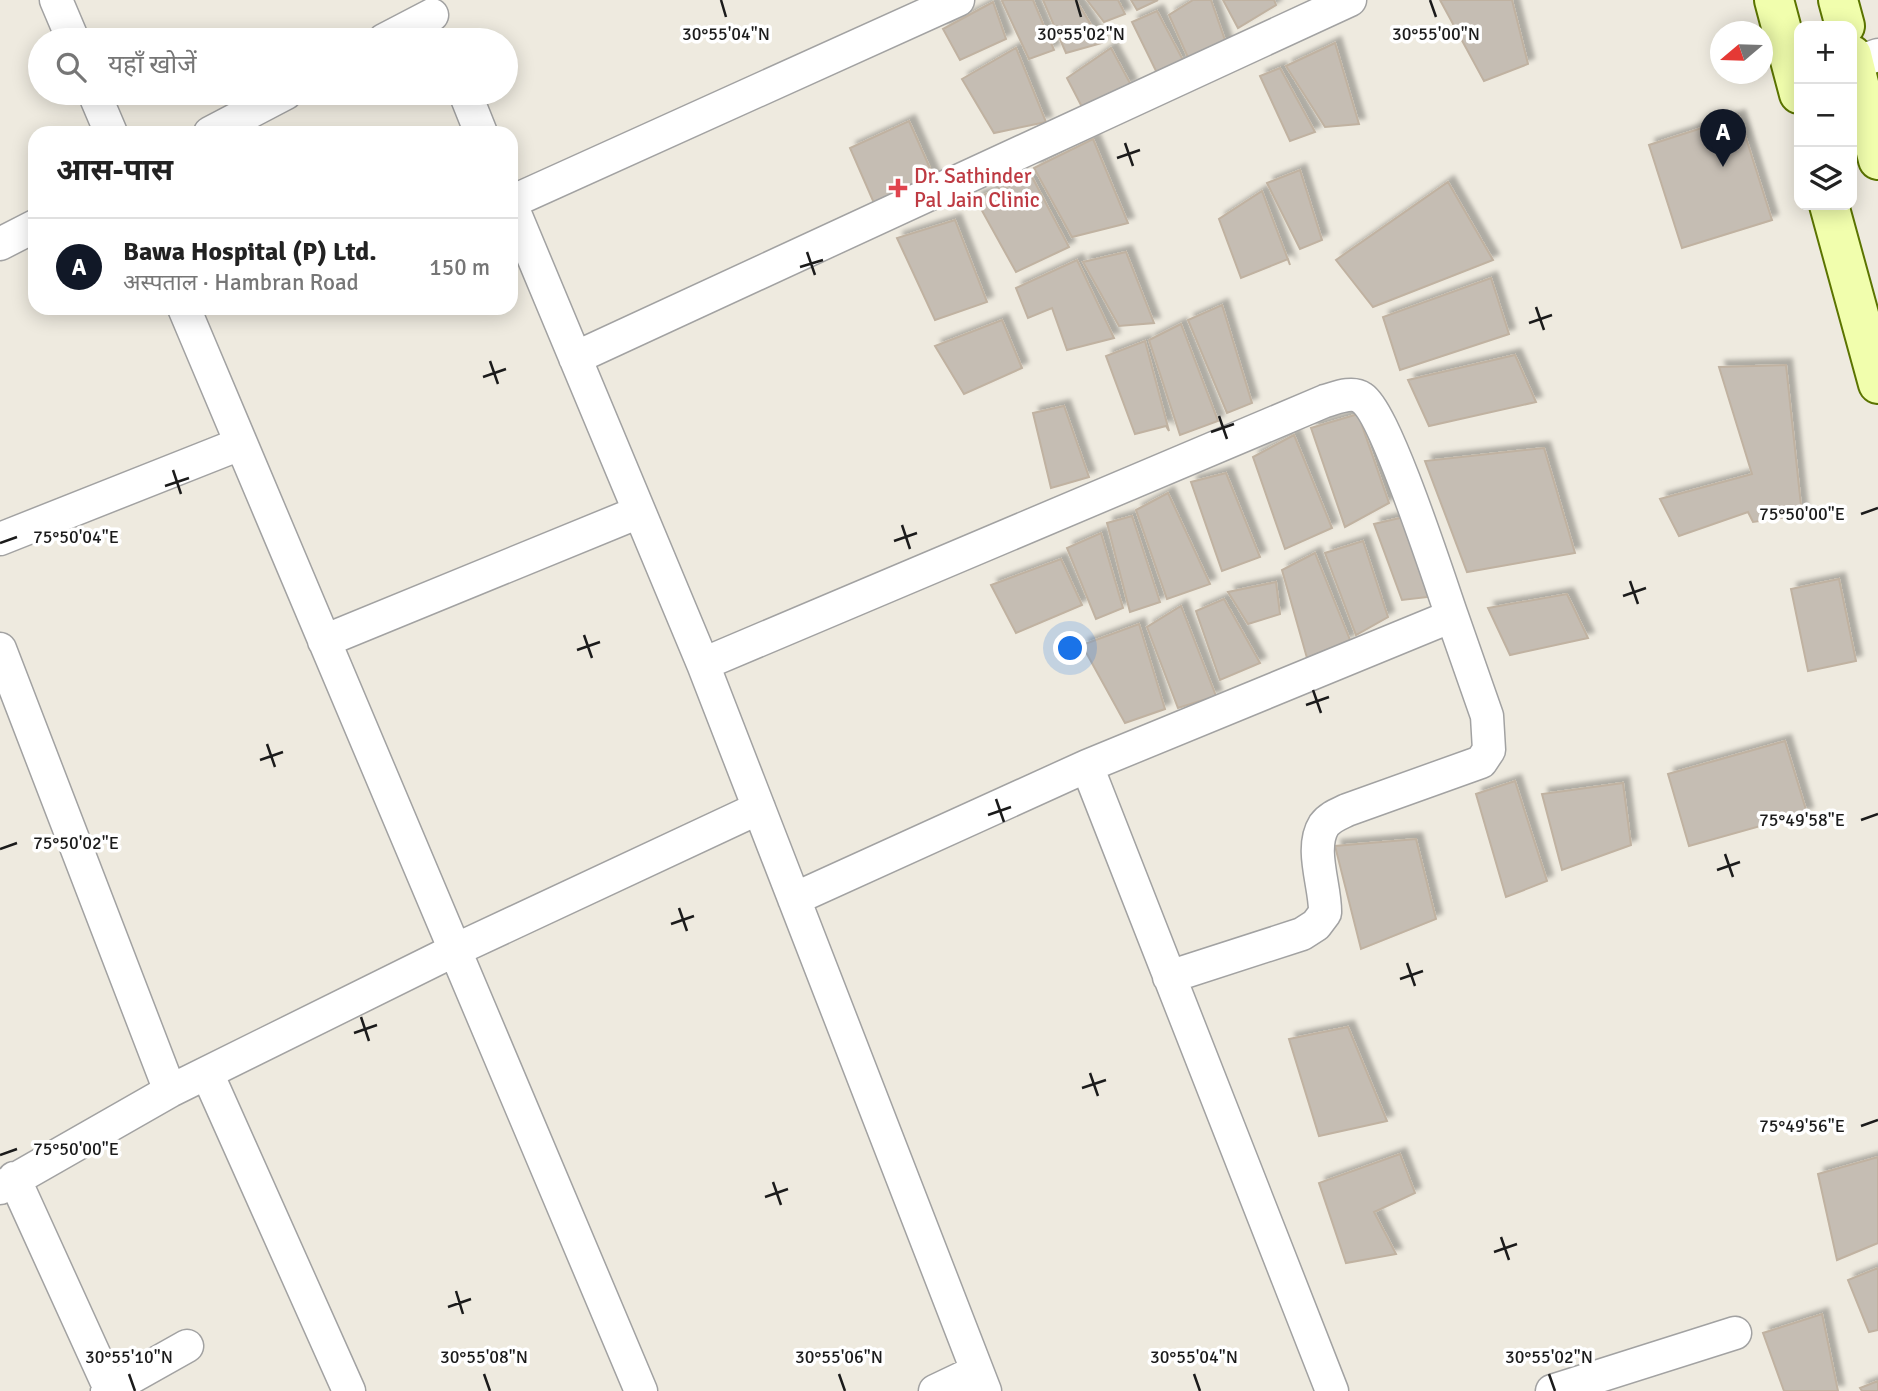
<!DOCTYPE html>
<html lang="hi">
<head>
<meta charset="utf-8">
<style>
  :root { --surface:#fff; --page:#f2f2f2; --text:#222; --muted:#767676; --line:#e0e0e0; --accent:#111827 }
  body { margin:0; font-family:Signika,"Noto Sans Devanagari",sans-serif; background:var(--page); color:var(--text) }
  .controls { position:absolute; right:21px; top:21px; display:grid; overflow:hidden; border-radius:14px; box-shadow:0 4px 18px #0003 }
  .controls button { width:63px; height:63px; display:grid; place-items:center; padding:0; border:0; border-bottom:2px solid var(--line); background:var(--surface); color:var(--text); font:35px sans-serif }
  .compass { position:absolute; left:1710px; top:21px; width:63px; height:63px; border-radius:50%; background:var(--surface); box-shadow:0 4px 18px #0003; rotate:251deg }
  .you { position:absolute; left:1071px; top:649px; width:24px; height:24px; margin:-18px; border:5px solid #fff; border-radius:50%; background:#1a73e8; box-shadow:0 0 0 10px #1a73e833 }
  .badge { display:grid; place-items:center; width:46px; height:46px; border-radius:50%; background:var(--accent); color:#fff; font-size:23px; font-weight:700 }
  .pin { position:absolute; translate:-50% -58px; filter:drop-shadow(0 2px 4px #0008) }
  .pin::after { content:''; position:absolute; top:37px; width:24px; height:21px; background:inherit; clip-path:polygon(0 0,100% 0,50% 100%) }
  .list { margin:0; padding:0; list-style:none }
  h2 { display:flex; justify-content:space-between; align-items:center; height:91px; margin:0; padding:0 28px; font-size:30px }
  h2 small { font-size:23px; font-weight:400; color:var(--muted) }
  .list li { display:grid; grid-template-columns:46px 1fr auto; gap:21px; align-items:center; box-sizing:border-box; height:98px; padding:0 28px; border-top:2px solid var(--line) }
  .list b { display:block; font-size:26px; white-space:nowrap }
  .list p { margin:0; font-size:23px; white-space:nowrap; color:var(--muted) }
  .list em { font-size:23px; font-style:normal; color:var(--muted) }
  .icon { flex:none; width:38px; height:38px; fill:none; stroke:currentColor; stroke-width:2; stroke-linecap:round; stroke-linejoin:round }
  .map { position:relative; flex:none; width:1878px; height:1391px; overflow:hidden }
  .search { position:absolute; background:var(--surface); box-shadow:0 4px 18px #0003; left:28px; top:28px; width:490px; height:77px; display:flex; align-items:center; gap:18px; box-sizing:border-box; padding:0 24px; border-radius:38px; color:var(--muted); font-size:26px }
  .panel { position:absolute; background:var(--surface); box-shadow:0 4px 18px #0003; left:28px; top:126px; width:490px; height:189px; border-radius:21px }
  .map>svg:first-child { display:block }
  .building { fill:#c5bdb3; stroke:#c0b2a1; stroke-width:2; filter:url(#shadow) }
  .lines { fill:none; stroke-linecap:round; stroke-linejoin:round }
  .street-casing { stroke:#a2a2a2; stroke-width:35 }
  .secondary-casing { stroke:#5b7400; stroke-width:42 }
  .street { stroke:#fff; stroke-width:32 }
  .secondary { stroke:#f1fead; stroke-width:38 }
  .ticks { fill:none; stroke:#1b1b1b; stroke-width:2.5 }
  .health-dot { fill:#e0444e; stroke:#fff; stroke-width:2.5 }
  .labels { text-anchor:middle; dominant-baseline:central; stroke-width:7; stroke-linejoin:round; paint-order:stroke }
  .health-label { font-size:21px; fill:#be3a42; stroke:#fff; text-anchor:start }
  .ticks-label { font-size:18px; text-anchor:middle; fill:#1b1b1b; stroke:#fff; stroke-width:7; stroke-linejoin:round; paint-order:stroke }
</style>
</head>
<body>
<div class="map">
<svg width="1878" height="1391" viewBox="0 0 1878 1391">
  <defs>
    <filter id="shadow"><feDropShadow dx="6" dy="-6" stdDeviation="2" flood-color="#0004"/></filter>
  </defs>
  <rect width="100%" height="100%" fill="#eeeadf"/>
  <path class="building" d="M1004,0H1033L1054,50L1029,59L1002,1Z
    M1043,0H1076L1102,43L1066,53Z
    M1087,0H1118L1125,14L1104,22Z
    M1131,0H1158L1137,10Z
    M1193,0H1211L1227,46L1190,62L1169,15Z
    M1223,0H1274L1276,5L1238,28Z
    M1440,0H1512L1528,64L1484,81Z
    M993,2L1006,39L960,60L943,29Z
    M1157,11L1184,62L1157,73L1132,22Z
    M1335,43L1359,124L1325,127L1286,66Z
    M1016,48L1046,122L994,133L962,79Z
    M1111,48L1131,85L1083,109L1067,78Z
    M1280,68L1315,132L1290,141L1260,76Z
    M1739,116L1772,220L1682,248L1649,145Z
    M909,121L937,184L877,210L850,148Z
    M1093,139L1128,223L1072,237L1034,168Z
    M1300,170L1322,240L1300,249L1267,183Z
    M1032,177L1069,247L1016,272L975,198Z
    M1448,182L1493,260L1373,307L1336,260Z
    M1262,191L1290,265L1288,259L1241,278L1219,219Z
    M955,220L987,302L935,320L897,238Z
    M1126,252L1154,323L1119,326L1083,262Z
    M1077,260L1114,338L1067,350L1052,308L1028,318L1016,288Z
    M1491,278L1509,334L1400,370L1383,317Z
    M1222,305L1252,403L1227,413L1188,320Z
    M1002,320L1022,368L964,394L935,346Z
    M1181,324L1218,421L1180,435L1149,340Z
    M1145,341L1169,431L1166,426L1135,434L1106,356Z
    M1515,355L1536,402L1429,426L1408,380Z
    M1786,365L1802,515L1753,522L1748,512L1679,536L1660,499L1752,474L1719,367Z
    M1064,406L1089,477L1051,488L1033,413Z
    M1358,414L1389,503L1345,527L1311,428Z
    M1294,435L1332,528L1285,549L1253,457Z
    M1544,448L1575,553L1467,572L1425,461Z
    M1226,473L1260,557L1222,571L1191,482Z
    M1168,493L1210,584L1167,599L1136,510Z
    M1132,516L1160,602L1130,612L1107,523Z
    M1404,517L1428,597L1402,600L1374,524Z
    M1101,533L1123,608L1096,619L1067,548Z
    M1363,541L1388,617L1356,635L1325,553Z
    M1315,553L1350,640L1307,658L1282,570Z
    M1061,559L1082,605L1016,633L991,585Z
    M1839,579L1856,661L1808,671L1791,589Z
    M1276,582L1280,614L1248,624L1228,592Z
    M1567,594L1588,638L1510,655L1488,608Z
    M1224,599L1260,663L1220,680L1196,611Z
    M1181,606L1216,696L1178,708L1147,627Z
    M1139,624L1165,709L1125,723L1082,645Z
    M1785,741L1807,813L1689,846L1668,774Z
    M1515,781L1547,881L1506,897L1476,794Z
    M1623,783L1631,845L1562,870L1542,794Z
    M1416,839L1436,919L1361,949L1335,846Z
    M1348,1027L1387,1121L1319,1136L1289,1039Z
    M1400,1154L1415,1193L1374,1212L1396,1254L1346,1263L1319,1183Z
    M1878,1157V1243L1837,1260L1818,1174Z
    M1878,1268V1330L1869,1332L1848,1280Z
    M1822,1314L1838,1391H1784L1763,1333Z
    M1878,1381V1391H1862L1860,1388Z"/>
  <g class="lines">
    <defs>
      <path id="street" d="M56,0L73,40
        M384,40L432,15
        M1854,63L1878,55
        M94,93L111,133
        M465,93L481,133
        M210,133L286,93
        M511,202L958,0
        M511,204L703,664L985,1391
        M0,244L35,226
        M184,308L641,1391
        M575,358L1350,0
        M0,539L240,444
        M324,641L639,512
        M0,649L170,1091
        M703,664L1325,401C1336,398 1352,391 1362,398C1386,414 1439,579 1452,616L1087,766L1332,1391
        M794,899L1087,766
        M1169,977L1302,934L1316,925L1325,913C1326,887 1309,849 1324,825C1330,817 1339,814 1347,810L1481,762L1489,750L1487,716L1452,616
        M207,1073L349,1391
        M14,1178L110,1389
        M0,1188L170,1091L453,951L759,808
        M107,1391L187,1346
        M935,1391L977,1371
        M1552,1391L1735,1333"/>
      <path id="secondary" d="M1774,0L1799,94
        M1838,0L1845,26
        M1852,55L1878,160
        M1829,205L1878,384"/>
    </defs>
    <use href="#street" class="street-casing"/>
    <use href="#secondary" class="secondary-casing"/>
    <use href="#street" class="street"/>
    <use href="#secondary" class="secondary"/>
  </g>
  <path class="ticks" d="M721,0L726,17M1076,0L1081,17M1430,0L1436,17M1125,143L1133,166M1117,158L1140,150M807,252L815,275M800,267L823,260M1536,307L1544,330M1529,323L1552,315M490,361L498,384M483,377L506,369M1219,416L1227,439M1211,432L1234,424M173,470L181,494M165,486L189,478M1861,514L1878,508M902,525L910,549M894,541L917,533M0,543L17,537M1630,581L1638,604M1623,596L1646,588M584,635L592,658M577,650L600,642M1313,690L1321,713M1306,705L1329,697M267,744L275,767M260,760L283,752M996,799L1004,822M988,815L1011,807M1861,820L1878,814M0,849L17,843M1725,854L1733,877M1717,870L1740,862M679,908L687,931M671,924L694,916M1407,963L1415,986M1400,979L1423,971M361,1017L369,1041M354,1033L377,1025M1090,1073L1098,1096M1082,1088L1106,1080M1861,1126L1878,1120M0,1155L17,1149M773,1182L781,1205M765,1197L788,1189M1501,1237L1509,1260M1494,1252L1517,1244M456,1291L463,1314M448,1307L471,1299M129,1374L135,1391M484,1374L490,1391M839,1374L845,1391M1194,1374L1200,1391M1549,1374L1555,1391"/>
  <path class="health-dot" d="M894.5 177.5h7v7h7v7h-7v7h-7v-7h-7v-7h7z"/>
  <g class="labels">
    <g class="health-label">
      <text x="914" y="176">Dr. Sathinder<tspan x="914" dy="24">Pal Jain Clinic</tspan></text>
    </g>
  </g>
  <g class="ticks-label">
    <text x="726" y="40">30°55'04"N</text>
    <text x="1081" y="40">30°55'02"N</text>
    <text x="1436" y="40">30°55'00"N</text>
    <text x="1802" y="520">75°50'00"E</text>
    <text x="76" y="543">75°50'04"E</text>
    <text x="1802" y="826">75°49'58"E</text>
    <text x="76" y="849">75°50'02"E</text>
    <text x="1802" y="1132">75°49'56"E</text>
    <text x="76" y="1155">75°50'00"E</text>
    <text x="129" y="1363">30°55'10"N</text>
    <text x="484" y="1363">30°55'08"N</text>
    <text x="839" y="1363">30°55'06"N</text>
    <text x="1194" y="1363">30°55'04"N</text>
    <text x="1549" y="1363">30°55'02"N</text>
  </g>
</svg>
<div class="controls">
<button>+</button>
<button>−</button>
<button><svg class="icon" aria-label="layers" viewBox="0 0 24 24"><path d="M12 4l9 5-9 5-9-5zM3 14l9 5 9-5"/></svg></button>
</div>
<svg class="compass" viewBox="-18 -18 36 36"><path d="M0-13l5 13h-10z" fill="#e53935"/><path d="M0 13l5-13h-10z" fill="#767676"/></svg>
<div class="you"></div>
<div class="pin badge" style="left:1723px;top:167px">A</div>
<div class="search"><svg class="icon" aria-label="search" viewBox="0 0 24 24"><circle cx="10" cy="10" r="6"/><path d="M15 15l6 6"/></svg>यहाँ खोजें</div>
<section class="panel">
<h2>आस-पास<small></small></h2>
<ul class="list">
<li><span class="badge">A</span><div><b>Bawa Hospital (P) Ltd.</b><p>अस्पताल · Hambran Road</p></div><em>150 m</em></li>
</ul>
</section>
</div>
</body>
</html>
